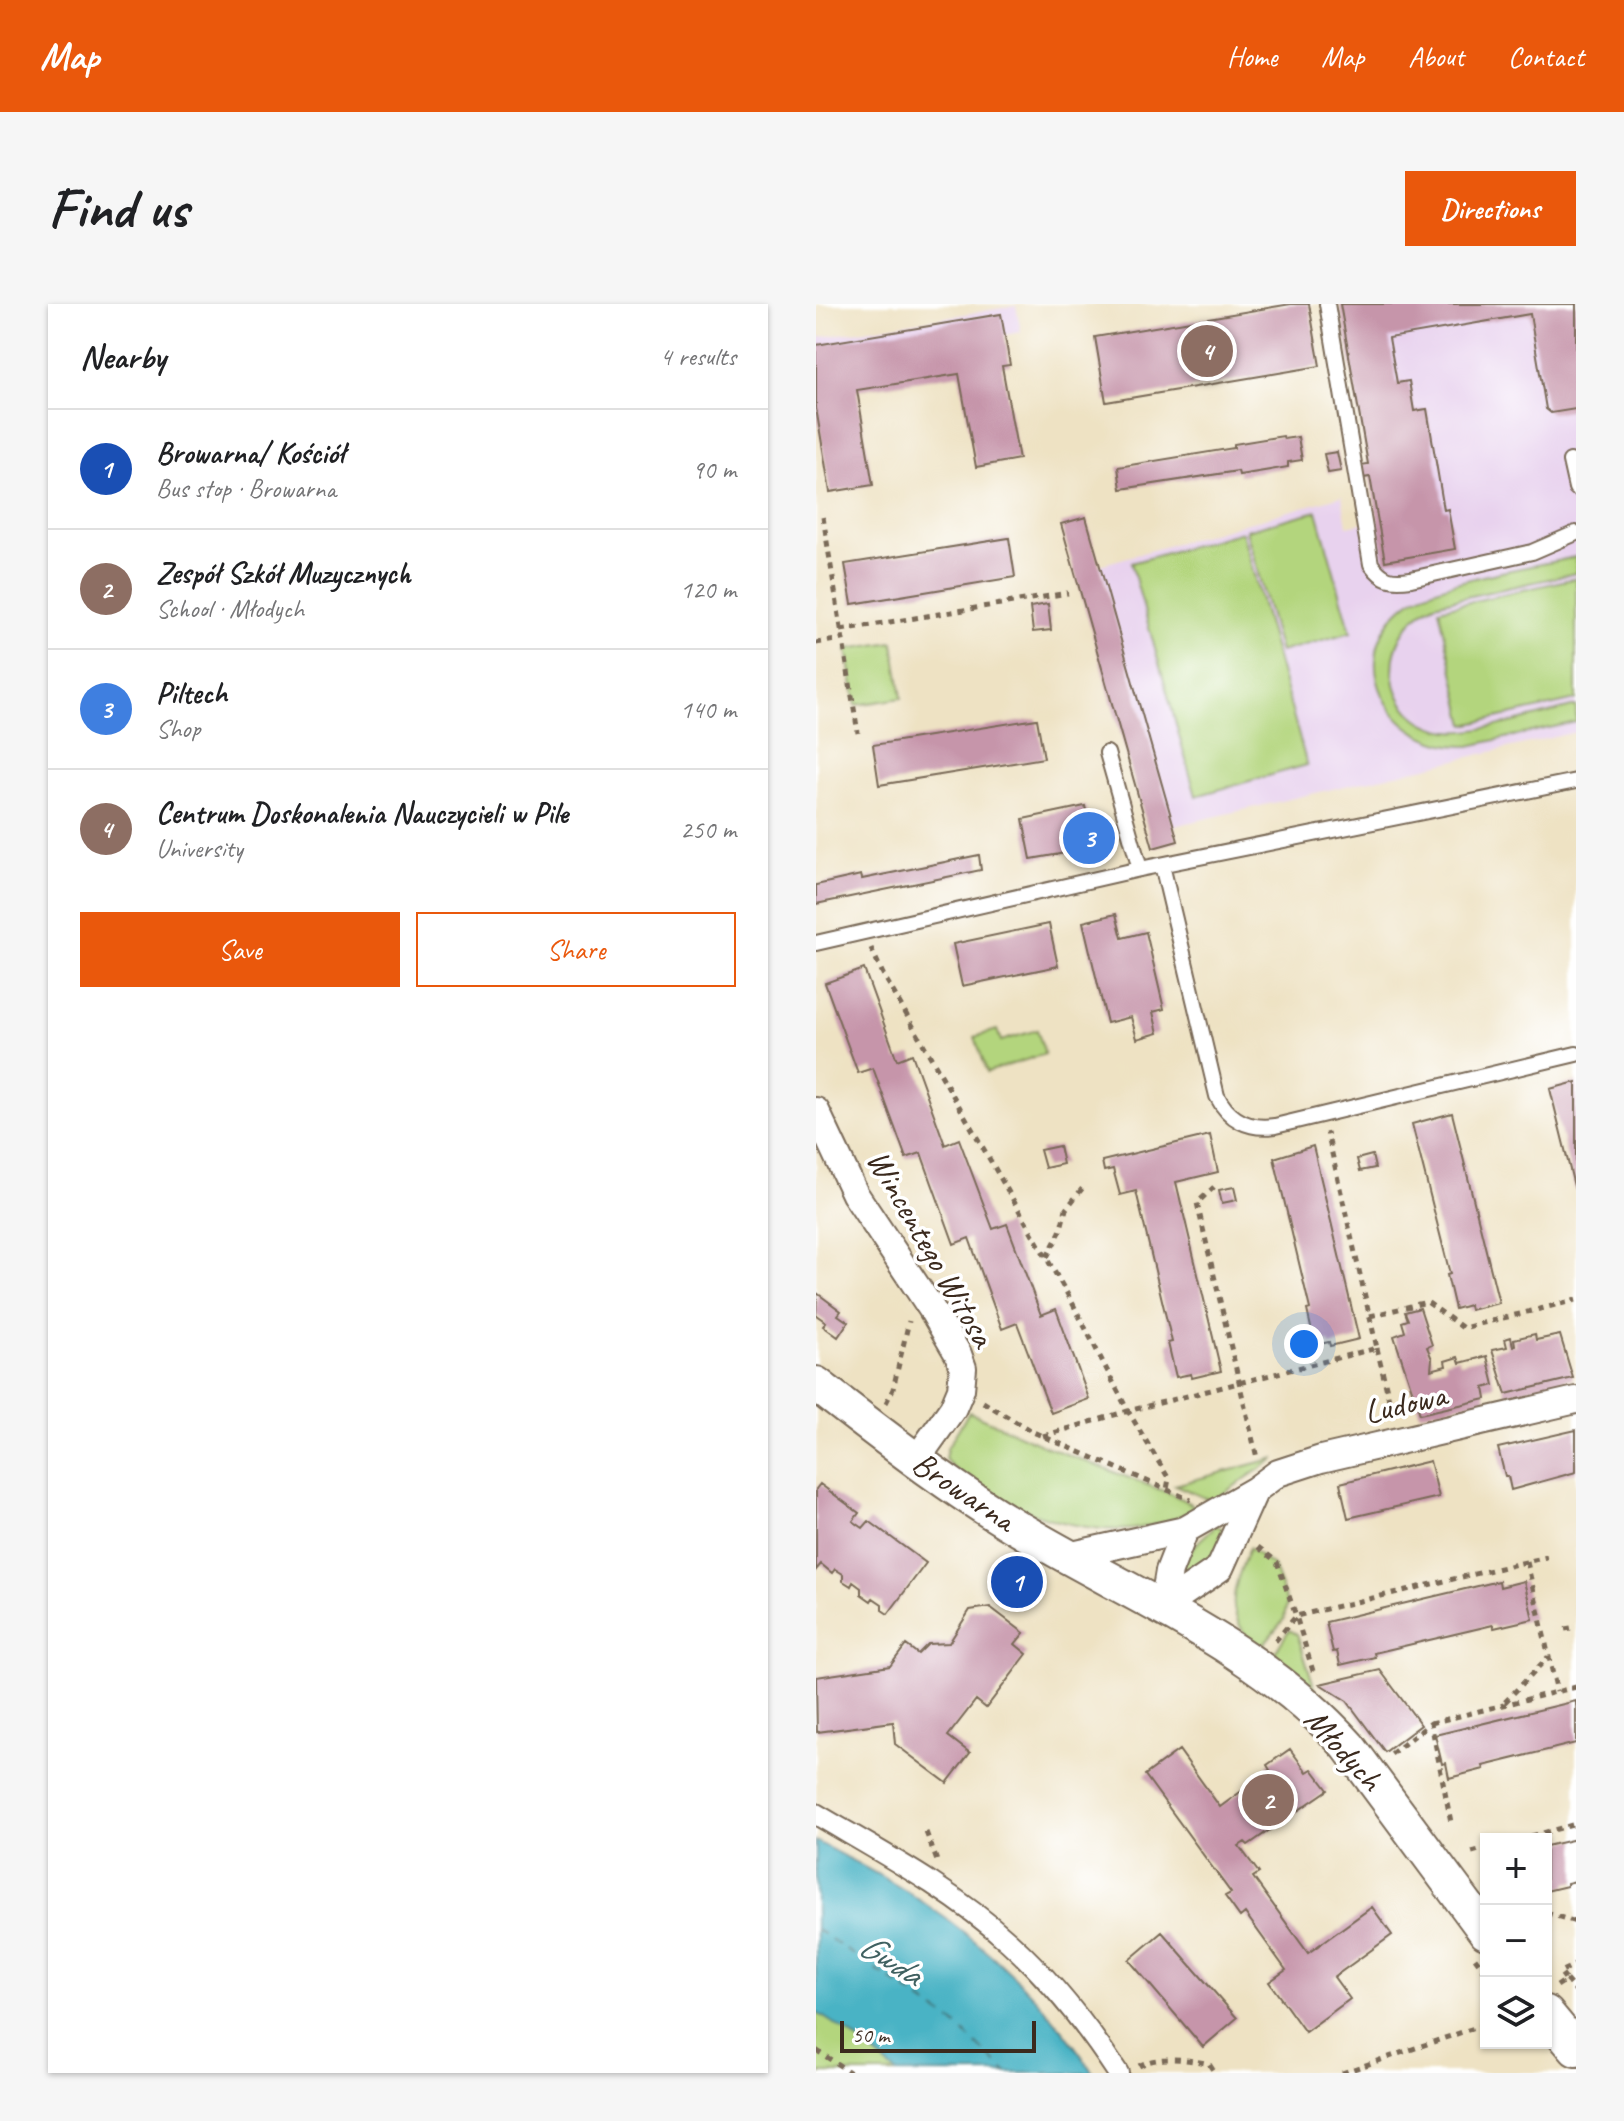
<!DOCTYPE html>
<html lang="en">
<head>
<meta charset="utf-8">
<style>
  :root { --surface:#fff; --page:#f6f6f6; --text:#202124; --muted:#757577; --line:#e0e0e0; --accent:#ea580c }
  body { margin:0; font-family:Caveat,sans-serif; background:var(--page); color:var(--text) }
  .controls { position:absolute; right:24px; bottom:24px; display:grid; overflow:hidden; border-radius:0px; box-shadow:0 2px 6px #0004 }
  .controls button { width:72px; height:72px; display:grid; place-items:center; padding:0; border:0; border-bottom:2px solid var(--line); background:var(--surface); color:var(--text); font:40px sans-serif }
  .scale { position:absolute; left:24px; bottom:20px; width:196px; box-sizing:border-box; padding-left:8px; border:4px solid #3b2a1e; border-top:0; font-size:22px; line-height:28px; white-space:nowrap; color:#3b2a1e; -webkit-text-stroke:6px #fff; paint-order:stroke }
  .you { position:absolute; left:488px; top:1040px; width:28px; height:28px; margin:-20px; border:6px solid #fff; border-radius:50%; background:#1a73e8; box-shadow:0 0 0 12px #1a73e833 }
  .badge { display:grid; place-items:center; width:52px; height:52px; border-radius:50%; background:var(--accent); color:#fff; font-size:26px; font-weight:700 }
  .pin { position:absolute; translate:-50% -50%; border:4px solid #fff; box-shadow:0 2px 8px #0006 }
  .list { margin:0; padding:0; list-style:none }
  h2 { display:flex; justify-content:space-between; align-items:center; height:104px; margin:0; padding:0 32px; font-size:34px }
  h2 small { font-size:26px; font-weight:400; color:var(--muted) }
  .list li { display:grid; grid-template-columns:52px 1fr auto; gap:24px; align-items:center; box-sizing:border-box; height:120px; padding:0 32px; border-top:2px solid var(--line) }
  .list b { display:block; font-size:30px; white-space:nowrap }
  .list p { margin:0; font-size:26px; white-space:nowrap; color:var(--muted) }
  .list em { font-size:26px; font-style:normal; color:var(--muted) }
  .actions { display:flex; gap:16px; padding:24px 32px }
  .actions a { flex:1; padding:18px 0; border:2px solid var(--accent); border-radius:0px; text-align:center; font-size:28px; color:var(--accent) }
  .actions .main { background:var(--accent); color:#fff }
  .icon { flex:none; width:44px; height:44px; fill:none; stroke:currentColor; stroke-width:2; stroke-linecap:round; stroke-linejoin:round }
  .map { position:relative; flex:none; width:760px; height:1769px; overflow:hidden; border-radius:0px }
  header { display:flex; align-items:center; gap:48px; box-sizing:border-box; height:112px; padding:0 40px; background:var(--accent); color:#fff }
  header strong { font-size:38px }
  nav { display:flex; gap:44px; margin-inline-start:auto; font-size:28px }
  .intro { display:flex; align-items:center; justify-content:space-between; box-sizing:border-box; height:192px; padding:0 48px }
  h1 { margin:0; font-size:56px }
  .button { padding:20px 36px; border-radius:0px; background:var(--accent); color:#fff; font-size:28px; font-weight:700 }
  main { display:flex; gap:48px; padding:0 48px }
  aside { flex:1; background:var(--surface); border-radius:0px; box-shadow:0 2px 6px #0004 }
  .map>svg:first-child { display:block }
  .built { fill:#e8d2ee }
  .green { fill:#b3d57d; stroke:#77804e; stroke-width:2 }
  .water { fill:#48b3c5; stroke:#426e72; stroke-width:2 }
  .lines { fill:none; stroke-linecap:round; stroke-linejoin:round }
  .ferry { stroke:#406161; stroke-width:2; stroke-dasharray:10 8; stroke-linecap:butt }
  .building { fill:#c695aa }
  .service-casing { stroke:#7a6a58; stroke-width:18 }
  .pedestrian-casing { stroke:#7a6a58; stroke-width:24 }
  .minor-casing { stroke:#7a6a58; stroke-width:30 }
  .tertiary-casing { stroke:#7a6a58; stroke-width:38 }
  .path { stroke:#7a6a58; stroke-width:5; stroke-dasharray:6 6; stroke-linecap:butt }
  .service { stroke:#fff; stroke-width:14 }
  .pedestrian { stroke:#fff; stroke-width:20 }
  .minor { stroke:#fff; stroke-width:26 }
  .tertiary { stroke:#fff; stroke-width:34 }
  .labels { text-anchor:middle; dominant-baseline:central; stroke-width:7; stroke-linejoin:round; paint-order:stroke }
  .street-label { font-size:34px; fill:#3b2a1e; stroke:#fff }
  .water-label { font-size:36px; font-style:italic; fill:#406161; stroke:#fff }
</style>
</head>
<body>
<header>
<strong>Map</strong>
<nav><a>Home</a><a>Map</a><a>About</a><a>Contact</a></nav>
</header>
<div class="intro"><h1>Find us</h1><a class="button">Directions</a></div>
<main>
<aside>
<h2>Nearby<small>4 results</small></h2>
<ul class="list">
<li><span class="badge" style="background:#1a4fb4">1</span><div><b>Browarna/ Kościół</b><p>Bus stop · Browarna</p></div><em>90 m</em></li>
<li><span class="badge" style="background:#8d6e63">2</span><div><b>Zespół Szkół Muzycznych</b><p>School · Młodych</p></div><em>120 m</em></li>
<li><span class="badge" style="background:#3f7fe0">3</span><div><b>Piltech</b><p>Shop</p></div><em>140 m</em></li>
<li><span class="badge" style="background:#8d6e63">4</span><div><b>Centrum Doskonalenia Nauczycieli w Pile</b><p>University</p></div><em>250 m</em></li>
</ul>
<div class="actions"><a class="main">Save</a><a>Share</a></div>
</aside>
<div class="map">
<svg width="760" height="1769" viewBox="0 0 760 1769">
  <rect width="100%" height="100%" fill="#fff"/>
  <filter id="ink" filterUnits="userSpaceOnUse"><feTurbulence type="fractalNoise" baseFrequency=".0125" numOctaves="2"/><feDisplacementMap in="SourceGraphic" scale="16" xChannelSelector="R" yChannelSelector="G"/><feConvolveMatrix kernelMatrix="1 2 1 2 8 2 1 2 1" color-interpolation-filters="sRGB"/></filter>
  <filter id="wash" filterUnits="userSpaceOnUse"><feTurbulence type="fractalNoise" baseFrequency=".006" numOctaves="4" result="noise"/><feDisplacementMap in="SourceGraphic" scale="32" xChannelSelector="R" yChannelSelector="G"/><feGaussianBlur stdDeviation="1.8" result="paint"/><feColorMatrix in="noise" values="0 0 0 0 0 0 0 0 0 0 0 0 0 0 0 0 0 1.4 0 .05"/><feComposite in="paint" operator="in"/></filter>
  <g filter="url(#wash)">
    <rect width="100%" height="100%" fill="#eee2c3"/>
    <path class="built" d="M524,0H760V428L358,522L284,261L526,192L531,222L562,216L554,173L545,161L552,159Z
      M200,2L205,28L0,64V34Z"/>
    <path class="green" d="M501,207L535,328L464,348L430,226Z
      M426,228L491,461L380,492L315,259Z
      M760,253V269L618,300C559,330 564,417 633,427C660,431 730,409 760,402V418L653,442C572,445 526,352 590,300C618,277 720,262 760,253Z
      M760,274V396L649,421L623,305Z
      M77,338L86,394L40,401L31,345Z
      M181,726L185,737L221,726L229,750L171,768L159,733Z
      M153,1108L229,1142L358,1191L382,1204C361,1214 340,1222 317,1225C261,1231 166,1199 129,1155L131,1144Z
      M460,1154L396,1197L359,1181Z
      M400,1221L414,1230L383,1269L364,1277C360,1254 386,1235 400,1221Z
      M433,1244L457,1262L471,1299L468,1315L443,1346C406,1310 416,1288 433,1244Z
      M473,1326L481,1330L501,1391L455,1355Z
      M0,1703L87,1769H0Z"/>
    <path class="water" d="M0,1537C36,1557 74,1575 108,1599C173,1643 235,1702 277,1769H81L34,1730L0,1708Z"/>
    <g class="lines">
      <path class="ferry" d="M0,1625L138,1719L191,1769"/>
    </g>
    <g id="blocks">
      <path class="building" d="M475,0H493L504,62L290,98L279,33Z
        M524,0H760V105L735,109L730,105L714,10L573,34L581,79L593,77L598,107L611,105L628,206L632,205L639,245L569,257L554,173L547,174L545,161L552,160Z
        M185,10L194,61L186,62L203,155L160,163L143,70L41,86L57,181L14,188L0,104V41Z
        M467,132L468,135L482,133L486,156L472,158V163L423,171L422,167L305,185L302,163L418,144V140Z
        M521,148L525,167L512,169L508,150Z
        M270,213L362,537L337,544L245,220Z
        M193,234L199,273L36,300L29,260Z
        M232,300L235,326L217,328L214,303Z
        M221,415L228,454L63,481L57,441Z
        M269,502L278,544L215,555L207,515Z
        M163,551L165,566L0,600V581L45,571L46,575Z
        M300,610L306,634L330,628L348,705L337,708L342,729L321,735L315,713L291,719L267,618Z
        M233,620L242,662L146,682L137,640Z
        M48,665L81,756L96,750L129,841L143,835L177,925L191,920L225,1011L240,1005L273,1095L235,1109L201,1019L186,1025L153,934L138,940L105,849L90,854L57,764L42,769L9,679Z
        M760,778V886H759L734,785Z
        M636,809L683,999L654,1006L653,1001L639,1005L631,971L634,970L596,820Z
        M394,831L402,868L360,878L405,1067L376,1074L375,1070L360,1073L352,1039L356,1038L320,887L304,891L297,865L288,867L286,857Z
        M243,842L247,860L229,864L224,846Z
        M497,842L543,1035L514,1042L513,1038L499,1041L491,1006L494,1005L458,854Z
        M556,851L559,864L544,867L541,855Z
        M418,883L421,896L406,899L403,886Z
        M1,989L25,1007L22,1011L32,1018L22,1033L7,1022L10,1018L0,1011Z
        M604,1004L616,1041L611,1043L616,1055L615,1066L630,1062L629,1057L642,1053L644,1059L671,1052L678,1081L668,1084L670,1095L604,1110L578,1032L589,1028L586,1018L592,1016L589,1008Z
        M719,1030L720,1036L744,1031L757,1074L690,1090L676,1046L691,1043L689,1035L695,1033L697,1042L699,1041L698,1035Z
        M760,1126V1168L695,1186L692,1172H689L682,1144Z
        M614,1157L623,1193L532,1214L524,1179Z
        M4,1180L43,1209L37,1217L47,1224L53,1217L110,1259L72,1310L66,1306V1300L57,1294L55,1297L45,1290V1284L37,1278L35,1282L27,1277V1270L19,1265L16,1269L5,1260L0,1266V1185Z
        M683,1277L684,1283L708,1277L717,1315L678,1324L677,1321L558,1349L559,1353L524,1361L521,1347L517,1348L510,1318Z
        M174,1303L208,1329L199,1340L211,1350L170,1404L160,1396L132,1432L154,1449L131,1479L79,1440L77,1418L1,1428L0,1373L74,1362L90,1341L102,1350L112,1340L133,1339L154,1306Z
        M564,1366L605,1421L569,1448L531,1397L504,1380Z
        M760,1397V1439L667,1462L668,1465L633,1474L630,1459L626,1460L619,1431Z
        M474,1445L491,1468L496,1465L512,1486L432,1541L429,1538L423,1542L443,1569L437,1573L492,1649L556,1603L576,1631L518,1673L534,1695L489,1728L453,1678L470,1666L429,1609L424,1613L409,1592L415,1589L329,1471L363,1446L404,1503L454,1466L451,1461Z
        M760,1535V1577L751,1579V1582L730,1587V1542Z
        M346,1628L421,1714L387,1743L313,1656Z"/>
    </g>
  </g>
  <g filter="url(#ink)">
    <use href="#blocks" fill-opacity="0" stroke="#7a6a58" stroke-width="2"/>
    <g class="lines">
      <defs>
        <path id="service" d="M511,0L555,260C567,276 575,278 595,275L716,248L760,229
          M754,157L760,184
          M291,449L324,565
          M346,561L401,792C413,816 433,826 459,822L760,750
          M0,639L324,565L760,477"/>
        <path id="pedestrian" d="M0,1510C66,1549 136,1586 193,1638C235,1676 271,1722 302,1769"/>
        <path id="minor" d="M0,807L39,890L115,1004L142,1050L147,1064L145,1085L137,1104L100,1156
          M252,1252L369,1226
          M347,1303L353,1267L369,1226L439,1186L462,1169L505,1155L760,1096
          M347,1303L404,1264L439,1186"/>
        <path id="tertiary" d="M0,1080C71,1135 141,1190 219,1234C328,1297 446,1346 532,1442L670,1628
          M730,1709L760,1745"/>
      </defs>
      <use href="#service" class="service-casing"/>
      <use href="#pedestrian" class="pedestrian-casing"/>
      <use href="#minor" class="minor-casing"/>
      <use href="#tertiary" class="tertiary-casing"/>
      <path class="path" d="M7,213L42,429
        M25,326L252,289
        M0,339L27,335
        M55,644L67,670L257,1000L312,1107L353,1175L351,1185
        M398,883L381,899L441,1154
        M231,953L244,928L250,905L269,881
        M554,1012L611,998L647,1024L760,996
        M561,1044L577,1113
        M167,1098L217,1128L375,1196
        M70,1099L77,1085L93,1017
        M227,1132L312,1107L561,1044L511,828
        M442,1243L461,1258L480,1312L457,1340
        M711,1258L741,1388
        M749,1325L760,1323
        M497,1367L480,1312L731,1253
        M689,1398L732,1353
        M615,1419L760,1383
        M575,1450L615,1419L635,1518
        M110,1528L121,1557
        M704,1535L760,1520
        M656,1548L670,1544
        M730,1609L760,1618
        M659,1654L670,1669
        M750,1676L760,1687
        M741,1682L750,1676L744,1668L760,1660
        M0,1746L35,1769
        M323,1762C341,1751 372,1755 393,1760L399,1769
        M526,1769L670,1720"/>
      <use href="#service" class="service"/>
      <use href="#pedestrian" class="pedestrian"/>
      <use href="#minor" class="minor"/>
      <use href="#tertiary" class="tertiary"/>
    </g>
  </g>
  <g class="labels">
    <g class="street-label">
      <text transform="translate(115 944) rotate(60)">Wincentego Witosa</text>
      <text transform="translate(589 1099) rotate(-13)">Ludowa</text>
      <text transform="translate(148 1187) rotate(34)">Browarna</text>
      <text transform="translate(528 1445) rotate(48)">Młodych</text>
    </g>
    <g class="water-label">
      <text transform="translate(75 1655) rotate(32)">Gwda</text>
    </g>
  </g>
</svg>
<div class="controls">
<button>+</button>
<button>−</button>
<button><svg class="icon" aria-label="layers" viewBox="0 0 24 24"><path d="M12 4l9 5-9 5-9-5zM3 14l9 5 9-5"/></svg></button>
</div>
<div class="scale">50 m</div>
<div class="you"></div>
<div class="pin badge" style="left:201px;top:1278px;background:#1a4fb4">1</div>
<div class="pin badge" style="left:452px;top:1496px;background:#8d6e63">2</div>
<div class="pin badge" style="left:273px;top:534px;background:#3f7fe0">3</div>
<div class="pin badge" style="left:391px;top:47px;background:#8d6e63">4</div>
</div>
</main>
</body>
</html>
